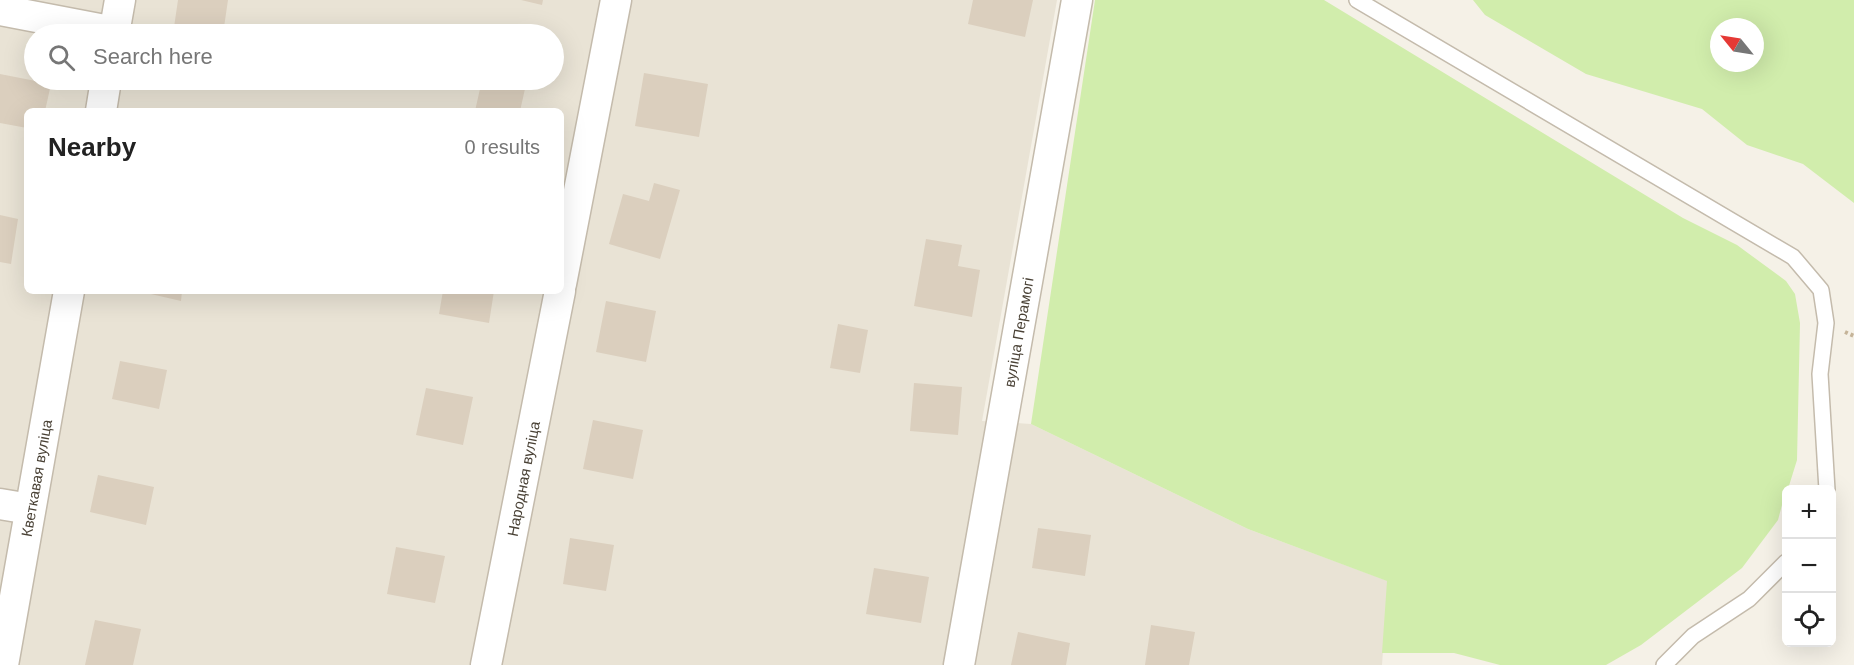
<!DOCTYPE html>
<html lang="en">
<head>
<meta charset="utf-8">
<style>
  :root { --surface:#fff; --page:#f2f2f2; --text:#222; --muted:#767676; --line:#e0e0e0 }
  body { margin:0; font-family:Helvetica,sans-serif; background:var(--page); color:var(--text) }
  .controls { position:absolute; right:18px; bottom:18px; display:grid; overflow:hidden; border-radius:9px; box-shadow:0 6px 24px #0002 }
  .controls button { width:54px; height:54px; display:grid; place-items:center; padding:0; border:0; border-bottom:2px solid var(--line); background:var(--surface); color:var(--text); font:30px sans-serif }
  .compass { position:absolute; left:1710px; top:18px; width:54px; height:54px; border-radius:50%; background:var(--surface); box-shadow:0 6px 24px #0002; rotate:300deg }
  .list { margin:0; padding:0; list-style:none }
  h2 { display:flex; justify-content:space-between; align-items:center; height:78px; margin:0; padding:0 24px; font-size:26px }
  h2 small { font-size:20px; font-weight:400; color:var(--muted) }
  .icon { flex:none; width:33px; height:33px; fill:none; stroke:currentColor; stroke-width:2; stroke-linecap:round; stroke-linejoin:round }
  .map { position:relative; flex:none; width:1854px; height:665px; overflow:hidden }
  .search { position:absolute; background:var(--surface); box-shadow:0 6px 24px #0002; left:24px; top:24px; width:540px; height:66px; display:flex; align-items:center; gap:15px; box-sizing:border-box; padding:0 21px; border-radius:33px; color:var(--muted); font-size:22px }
  .panel { position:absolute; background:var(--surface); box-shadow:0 6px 24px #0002; left:24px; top:108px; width:540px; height:186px; border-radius:9px }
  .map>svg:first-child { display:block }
  .residential { fill:#e9e3d5; fill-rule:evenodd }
  .green { fill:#d1edac; fill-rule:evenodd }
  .building { fill:#dbcfbe }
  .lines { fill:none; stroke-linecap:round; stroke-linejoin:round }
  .lane-casing { stroke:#c4bbac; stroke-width:18 }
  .street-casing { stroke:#c4bbac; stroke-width:33 }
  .path { stroke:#c5b499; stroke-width:4; stroke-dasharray:3 3; stroke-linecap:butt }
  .lane { stroke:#fff; stroke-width:15 }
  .street { stroke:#fff; stroke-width:30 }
  .labels { text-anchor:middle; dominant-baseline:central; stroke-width:4.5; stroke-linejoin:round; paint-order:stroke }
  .street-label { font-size:15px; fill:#494135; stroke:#fff }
</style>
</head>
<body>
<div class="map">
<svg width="1854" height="665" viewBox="0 0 1854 665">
  <rect width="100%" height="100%" fill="#f5f1e7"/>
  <path class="residential" d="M0,0H1057L982,421L1031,424L1248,529L1388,581L1382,665H0ZM34,34H554V80H34ZM27,111H561V291H27Z"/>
  <path class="green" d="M1095,0H1324L1683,218L1737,245L1786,281L1795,294L1800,323L1797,460L1788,489L1786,490L1778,520L1742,568L1641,645L1606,665H1500L1454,653H1382L1387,581L1248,529L1031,424Z
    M1473,0H1854V203L1803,164L1747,145L1702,109L1586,74L1485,15ZM1719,27H1755V63H1719Z"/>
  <path class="building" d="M178,0H228L223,34H173Z
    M521,0H543L542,5Z
    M973,0H1033L1025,37L968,24Z
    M644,73L708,84L699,137L635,126Z
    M0,74L51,84L45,111H27V128L0,123Z
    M482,80H527L520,111H475Z
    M654,183L680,190L660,259L609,244L623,194L649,201Z
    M0,215L18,219L11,264L0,262Z
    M926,239L962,245L958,266L980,270L972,317L914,306Z
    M138,291H182L181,301Z
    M443,291H494L489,323L439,314Z
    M606,301L656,311L646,362L596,352Z
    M838,324L868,330L860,373L830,368Z
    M120,361L167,370L159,409L112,399Z
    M914,383L962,387L958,435L910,431Z
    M426,388L473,397L463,445L416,435Z
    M593,420L643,430L633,479L583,469Z
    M98,475L154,487L146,525L90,512Z
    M1038,528L1091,535L1085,576L1032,568Z
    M570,538L614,545L606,591L563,584Z
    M396,547L445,556L435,603L387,594Z
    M874,568L929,577L921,623L866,614Z
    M95,620L141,629L133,665H85Z
    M1151,625L1195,632L1189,665H1145Z
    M1018,632L1070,643L1066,665H1011Z"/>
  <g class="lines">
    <defs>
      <path id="lane" d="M1357,0L1793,257L1821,290L1826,323L1820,374L1827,490
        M1664,665L1693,636L1749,599L1786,562"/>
      <g id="street">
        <path d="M0,10L115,32"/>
        <path d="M114,34L120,0"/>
        <path d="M101,111L106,80"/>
        <path d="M561,284L616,0"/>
        <path d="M0,504L30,509"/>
        <path id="s1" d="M3,665L69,291"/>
        <path id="s2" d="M486,665L560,291"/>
        <path id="s3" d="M959,665L1077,0"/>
      </g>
    </defs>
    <use href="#lane" class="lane-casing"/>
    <use href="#street" class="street-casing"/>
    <path class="path" d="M1845,332L1854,336"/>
    <use href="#lane" class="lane"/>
    <use href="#street" class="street"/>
  </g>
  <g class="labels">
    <g class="street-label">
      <text stroke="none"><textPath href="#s3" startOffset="338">вуліца Перамогі</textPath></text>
      <text stroke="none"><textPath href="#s1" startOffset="190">Кветкавая вуліца</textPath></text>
      <text stroke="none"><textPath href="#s2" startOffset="190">Народная вуліца</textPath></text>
    </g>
  </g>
</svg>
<div class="controls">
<button>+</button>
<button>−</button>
<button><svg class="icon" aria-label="locate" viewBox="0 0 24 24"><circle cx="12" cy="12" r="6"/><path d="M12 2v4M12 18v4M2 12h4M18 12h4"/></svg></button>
</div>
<svg class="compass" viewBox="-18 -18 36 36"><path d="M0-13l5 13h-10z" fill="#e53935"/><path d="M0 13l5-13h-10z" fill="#767676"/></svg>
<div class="search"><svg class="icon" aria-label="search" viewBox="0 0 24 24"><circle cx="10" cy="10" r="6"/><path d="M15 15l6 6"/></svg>Search here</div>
<section class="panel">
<h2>Nearby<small>0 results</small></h2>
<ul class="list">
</ul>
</section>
</div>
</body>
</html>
